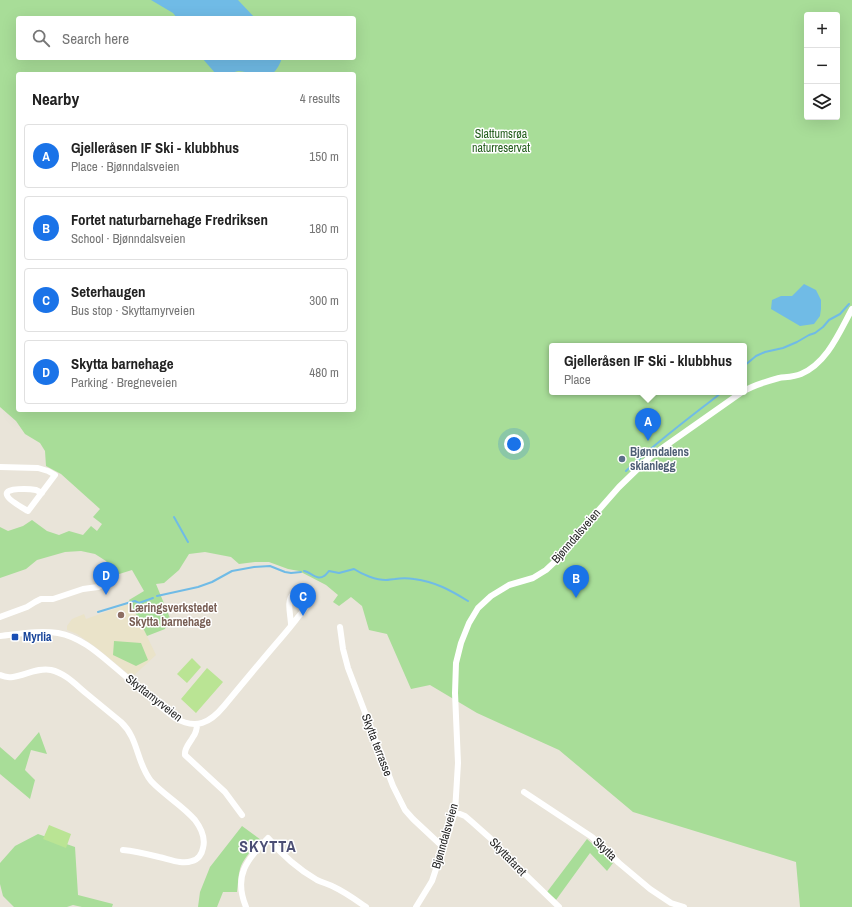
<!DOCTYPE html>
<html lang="en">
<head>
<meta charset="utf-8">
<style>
  :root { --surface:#fff; --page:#f2f2f2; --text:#222; --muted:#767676; --line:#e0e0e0; --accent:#1a73e8 }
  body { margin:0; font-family:"Archivo Narrow",sans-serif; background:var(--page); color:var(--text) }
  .controls { position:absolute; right:12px; top:12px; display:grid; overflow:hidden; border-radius:4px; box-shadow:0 4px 16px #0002 }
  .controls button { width:36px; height:36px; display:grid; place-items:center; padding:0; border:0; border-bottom:1px solid var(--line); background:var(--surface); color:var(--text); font:20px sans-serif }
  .you { position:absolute; left:514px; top:444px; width:14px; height:14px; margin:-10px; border:3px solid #fff; border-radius:50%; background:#1a73e8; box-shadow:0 0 0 6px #1a73e833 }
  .badge { display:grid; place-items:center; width:26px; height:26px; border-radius:50%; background:var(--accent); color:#fff; font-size:13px; font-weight:700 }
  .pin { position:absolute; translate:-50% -33px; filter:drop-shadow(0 1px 2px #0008) }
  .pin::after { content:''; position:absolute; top:21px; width:14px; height:12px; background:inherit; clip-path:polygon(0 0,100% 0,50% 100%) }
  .popup { position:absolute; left:549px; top:343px; width:198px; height:52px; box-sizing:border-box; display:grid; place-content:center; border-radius:4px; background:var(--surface); filter:drop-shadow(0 1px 3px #0005); font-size:13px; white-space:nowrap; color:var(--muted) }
  .popup b { font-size:15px; color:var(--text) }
  .popup::after { content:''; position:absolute; left:50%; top:100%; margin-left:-8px; border:8px solid transparent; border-top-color:var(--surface) }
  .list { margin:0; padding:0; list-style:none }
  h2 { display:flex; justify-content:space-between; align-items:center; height:52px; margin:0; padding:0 16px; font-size:17px }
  h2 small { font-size:13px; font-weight:400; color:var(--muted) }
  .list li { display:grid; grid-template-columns:26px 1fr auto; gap:12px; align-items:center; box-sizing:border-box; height:64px; margin:0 8px 8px; padding:0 8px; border:1px solid var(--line); border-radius:4px }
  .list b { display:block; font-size:15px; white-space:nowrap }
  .list p { margin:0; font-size:13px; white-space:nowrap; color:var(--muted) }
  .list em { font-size:13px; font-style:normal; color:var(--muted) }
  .icon { flex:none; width:22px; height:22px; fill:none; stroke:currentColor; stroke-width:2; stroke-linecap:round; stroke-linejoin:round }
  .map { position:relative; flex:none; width:852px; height:907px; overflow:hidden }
  .search { position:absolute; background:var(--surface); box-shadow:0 4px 16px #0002; left:16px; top:16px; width:340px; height:44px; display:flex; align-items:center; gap:10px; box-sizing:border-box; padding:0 14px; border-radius:4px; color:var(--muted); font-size:15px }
  .panel { position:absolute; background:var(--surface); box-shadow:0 4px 16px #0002; left:16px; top:72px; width:340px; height:340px; border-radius:4px }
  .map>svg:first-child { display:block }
  .education { fill:#eae3c9 }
  .green { fill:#a8dd98; fill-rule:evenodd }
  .pitch { fill:#bae494 }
  .water { fill:#70bbe6 }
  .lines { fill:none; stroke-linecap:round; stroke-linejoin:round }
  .stream { stroke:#70bbe6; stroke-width:2 }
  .minor { stroke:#fff; stroke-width:6 }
  .service-dot { fill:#5c6f8a; stroke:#fff; stroke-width:1.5 }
  .education-dot { fill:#8d6e63; stroke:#fff; stroke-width:1.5 }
  .transit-dot { fill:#1a4fb4; stroke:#fff; stroke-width:1.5 }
  .labels { text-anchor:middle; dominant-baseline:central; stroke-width:3; stroke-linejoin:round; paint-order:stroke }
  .park-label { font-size:12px; fill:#245e1d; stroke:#fff }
  .service-label { font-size:12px; font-weight:bold; fill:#4e5e75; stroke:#fff; text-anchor:start }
  .street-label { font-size:12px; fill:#272727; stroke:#fff }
  .education-label { font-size:12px; font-weight:bold; fill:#785e54; stroke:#fff; text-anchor:start }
  .transit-label { font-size:12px; font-weight:bold; fill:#164399; stroke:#fff; text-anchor:start }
  .district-label { font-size:16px; font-weight:bold; letter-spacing:1px; fill:#4b4e74; stroke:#fff }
</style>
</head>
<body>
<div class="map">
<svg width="852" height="907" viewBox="0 0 852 907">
  <rect width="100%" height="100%" fill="#e9e4d9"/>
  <path class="education" d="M131,603L156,655L132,677L97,648L77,634L67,630V626L72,619L84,614L86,619Z"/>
  <path class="green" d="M0,0H852V907H800L796,862L633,812L559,750L477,713L430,685L411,689L387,634L369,630L362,606L351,597L339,606L333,602L338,595L326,585L299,571L288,569L269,562H255L239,564L231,557L205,552L189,554L179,570L164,583L156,584L170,618L165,629L147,636L129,600L144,591L132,570L116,575L106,561L95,554L81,551L65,552L37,560L26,569L0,578V527L8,531L23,526L32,520L47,531L59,535L69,531L83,535L91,526L97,531L102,524L93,517L100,509L61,474L46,466L45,451L40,443L25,434L16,421L0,407ZM807,15H837V117H807ZM18,18H354V58H18ZM18,74H354V410H18ZM552,346H744V392H552Z
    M114,641L141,643L148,660L136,666L113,655Z
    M39,732L47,754L31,750L25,770L35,780L30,799L0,774V747L15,760Z
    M242,826L261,840C253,849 243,858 240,869C238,876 238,885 237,892H223L217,907H198L200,892L210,867Z
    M38,834L75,847L78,895L113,904L112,907H82L73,905L67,907H14L3,896L0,884V863L15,846Z
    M587,839L613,863L607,871L590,853L556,900L547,892Z"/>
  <path class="pitch" d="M192,658L201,667L187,683L177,674Z
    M207,668L223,682L196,713L181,699Z
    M49,825L71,834L66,848L43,839Z"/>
  <path class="water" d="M151,0H238L255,18H177L173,13Z
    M202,58H282C280,64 277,70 272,74H250C247,72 241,71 238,71C234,72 233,73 228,72L224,74H216Z
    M804,284L816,290L821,300V309L820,316L814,324L800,326L771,309L772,300L781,296H792Z"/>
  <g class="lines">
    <path class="stream" d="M744,366L756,356L765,352L783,348L797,342L809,335L815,333L823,327L829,320L840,314L849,304
      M626,471C654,444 685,421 716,397L722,392
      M174,517L188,542
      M304,571C311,572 317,581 324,576C326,575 327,573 329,571L339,573L354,569C363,575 376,580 386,580C389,580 392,579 395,579C401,578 408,578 414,579C436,582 450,590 468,601
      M157,596L198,587L212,582L232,571L254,567L270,566L285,572L291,573L301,572
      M98,612L131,602L135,601L139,603L153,598"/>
    <path class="minor" d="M744,391C754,385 768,381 779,378C786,377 794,377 801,374C827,363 839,333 852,309
      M0,467L38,468L48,471L55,475L28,511C23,508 8,500 7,495C4,487 31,489 36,490C38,491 40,492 42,493
      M0,617L27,607L35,602L41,599H53L83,589L98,587L106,583
      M340,627L343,649L348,668L393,786L405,810L413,819L443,847
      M0,636C19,634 39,630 58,633C81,637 99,654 117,669C136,685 155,703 175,718C196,730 210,723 224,706C243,683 262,660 281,638C287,631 293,624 298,617C301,614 304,610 306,607C311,597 302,592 293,594C286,601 291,616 291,625
      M0,675C15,683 34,666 51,670C65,673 76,685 87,694C98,703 109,712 121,722C139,739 136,762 151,781C164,795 182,805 195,820C201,828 206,837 203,848C202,854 198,860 192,861C182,865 169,859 159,857C147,854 135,851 123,850
      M197,724C197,729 196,733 193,737C190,743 184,748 185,755L225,792L242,815
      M524,792L592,837L619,863L650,889L671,903L684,907
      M455,812L465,816L472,822L490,838L507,857L559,907
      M246,907C233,875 247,860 268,838C282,855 298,869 317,880C323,883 329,884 334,887C345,892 356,900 366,907
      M416,907L432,881L455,812L458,763L455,693L456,663L461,643L469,623L478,608L491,596L509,585L533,578L546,570L561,556L575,537L619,487L651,456L742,392"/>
  </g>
  <circle class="service-dot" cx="622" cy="459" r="4"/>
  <circle class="education-dot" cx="121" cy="615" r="4"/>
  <rect class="transit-dot" x="11" y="633" width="8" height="8" rx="2"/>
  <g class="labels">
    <g class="park-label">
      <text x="501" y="134">Slattumsrøa<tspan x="501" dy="14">naturreservat</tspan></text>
    </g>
    <g class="service-label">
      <text x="630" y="452">Bjønndalens<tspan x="630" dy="14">skianlegg</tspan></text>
    </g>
    <g class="street-label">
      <text transform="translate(576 536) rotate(-49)">Bjønndalsveien</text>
      <text transform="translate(154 698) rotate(38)">Skyttamyrveien</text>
      <text transform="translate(377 745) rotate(69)">Skytta terrasse</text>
      <text transform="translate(445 836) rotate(-74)">Bjønndalsveien</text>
      <text transform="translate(605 849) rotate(44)">Skytta</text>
      <text transform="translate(508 857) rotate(46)">Skyttafaret</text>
    </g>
    <g class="education-label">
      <text x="129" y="608">Læringsverkstedet<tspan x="129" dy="14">Skytta barnehage</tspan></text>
    </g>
    <g class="transit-label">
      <text x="23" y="637">Myrlia</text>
    </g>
    <g class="district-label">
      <text x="268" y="846">SKYTTA</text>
    </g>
  </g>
</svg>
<div class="controls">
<button>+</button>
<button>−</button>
<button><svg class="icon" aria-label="layers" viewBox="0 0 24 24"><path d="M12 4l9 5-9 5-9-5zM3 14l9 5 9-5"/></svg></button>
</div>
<div class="you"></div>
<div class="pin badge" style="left:648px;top:441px">A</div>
<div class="popup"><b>Gjelleråsen IF Ski - klubbhus</b>Place</div>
<div class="pin badge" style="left:576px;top:598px">B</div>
<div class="pin badge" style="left:303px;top:616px">C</div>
<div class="pin badge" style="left:106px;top:595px">D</div>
<div class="search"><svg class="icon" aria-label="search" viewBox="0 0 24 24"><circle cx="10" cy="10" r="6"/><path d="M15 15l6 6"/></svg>Search here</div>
<section class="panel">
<h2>Nearby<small>4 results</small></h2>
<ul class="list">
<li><span class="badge">A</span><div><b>Gjelleråsen IF Ski - klubbhus</b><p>Place · Bjønndalsveien</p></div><em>150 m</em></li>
<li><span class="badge">B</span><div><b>Fortet naturbarnehage Fredriksen</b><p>School · Bjønndalsveien</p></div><em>180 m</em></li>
<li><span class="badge">C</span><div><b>Seterhaugen</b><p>Bus stop · Skyttamyrveien</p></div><em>300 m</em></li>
<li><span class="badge">D</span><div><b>Skytta barnehage</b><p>Parking · Bregneveien</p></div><em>480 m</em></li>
</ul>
</section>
</div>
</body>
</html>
